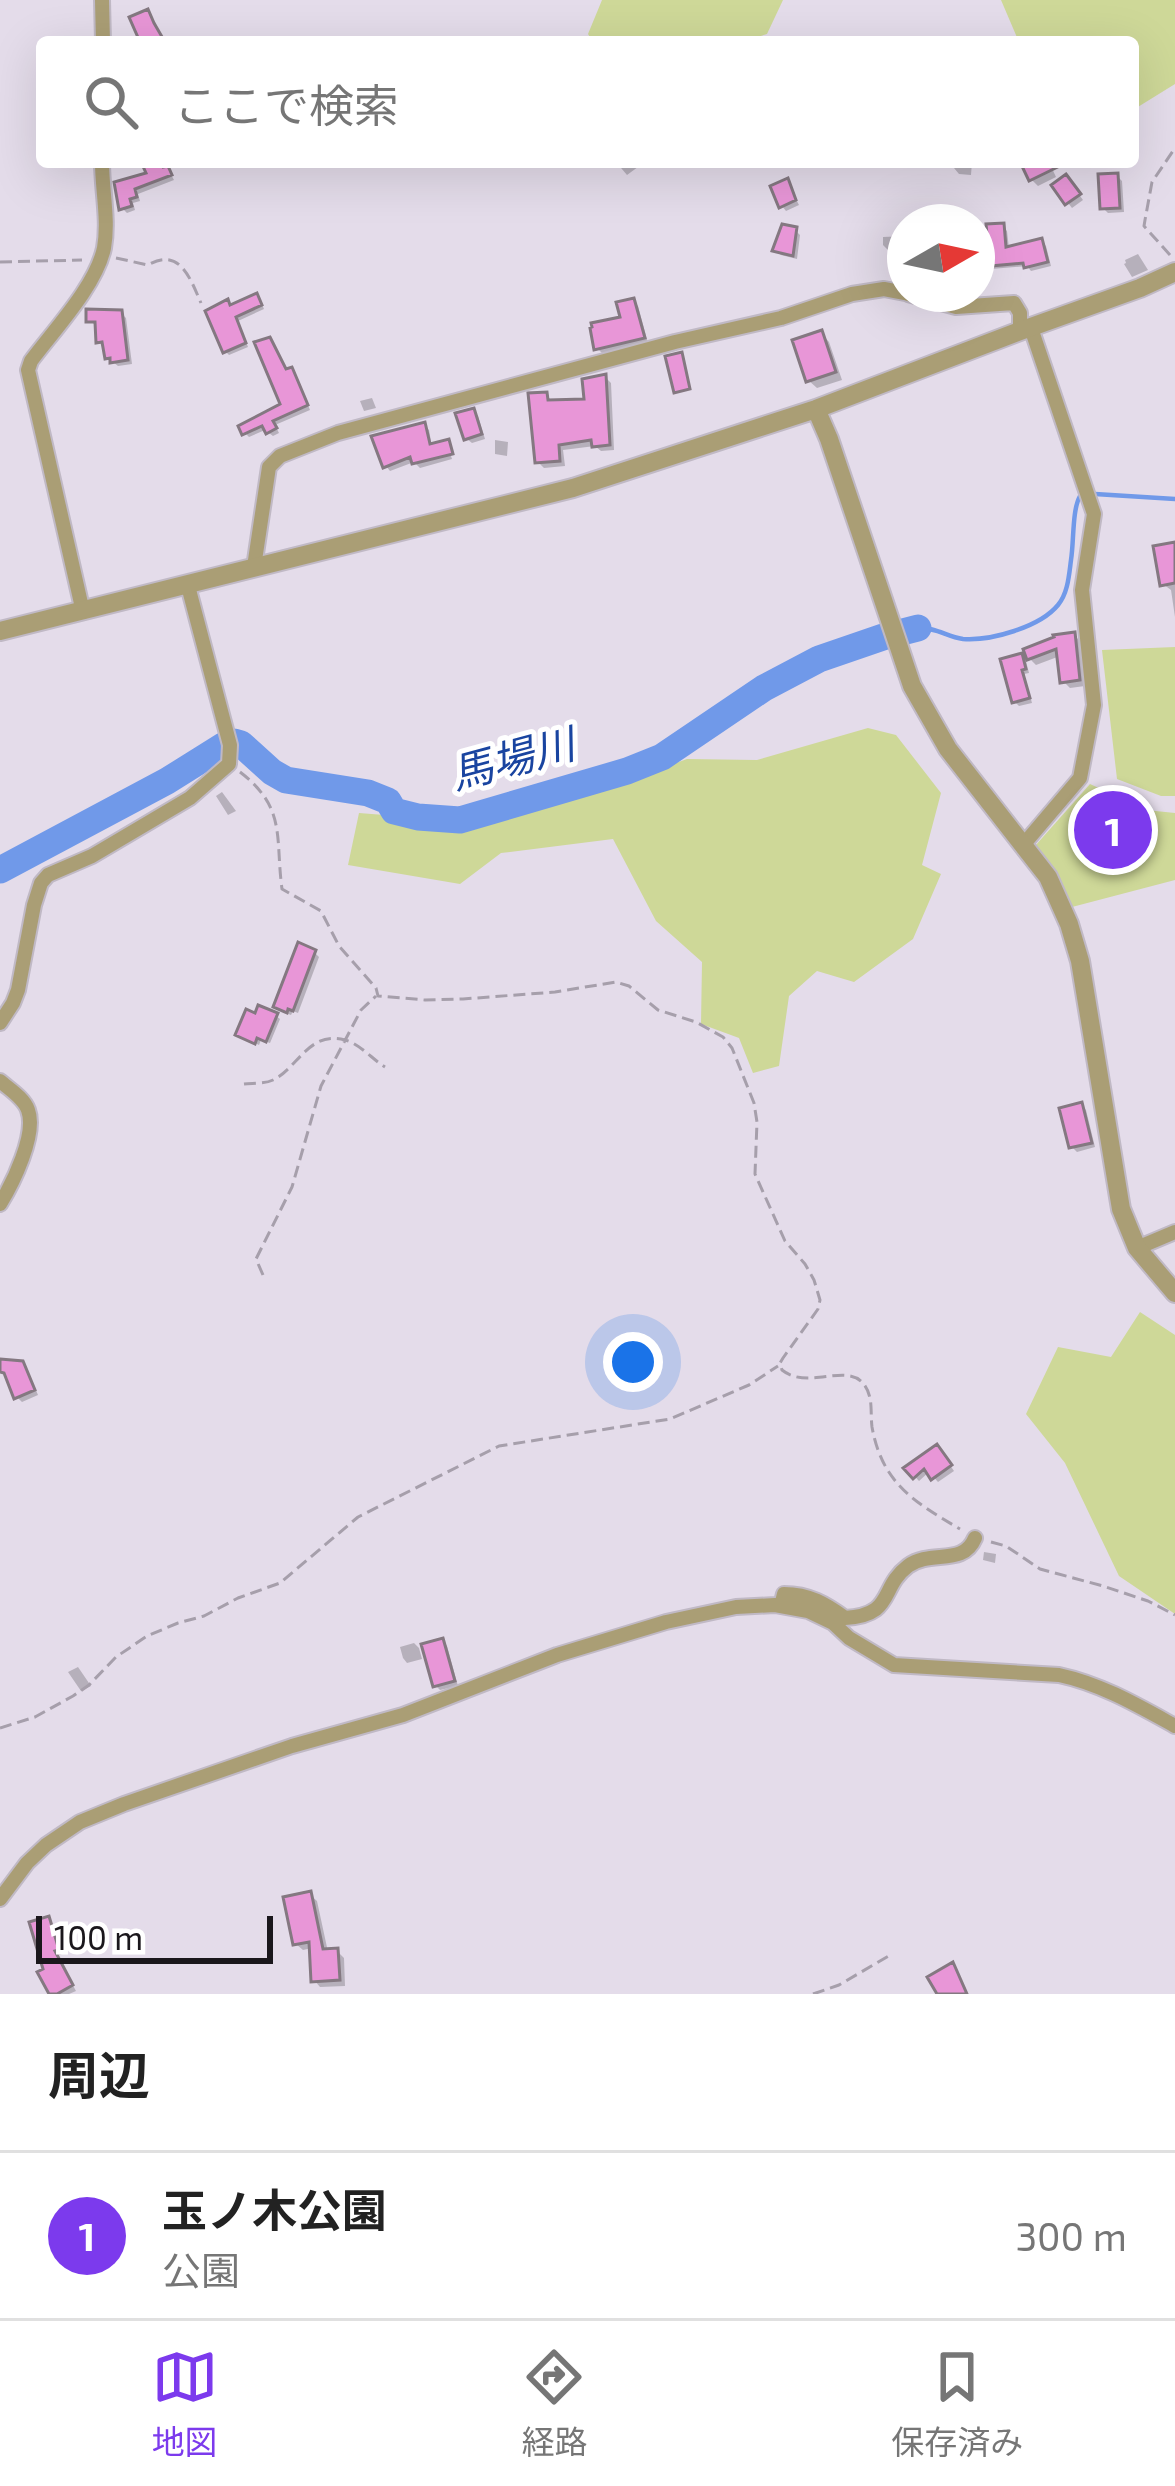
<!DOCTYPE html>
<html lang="ja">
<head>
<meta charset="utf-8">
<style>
  :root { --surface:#fff; --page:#f6f6f6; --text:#222; --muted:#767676; --line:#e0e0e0; --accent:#7c3aed }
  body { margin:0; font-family:"Exo 2","Noto Sans JP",sans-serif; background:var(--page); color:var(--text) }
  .compass { position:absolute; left:887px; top:204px; width:108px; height:108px; border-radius:50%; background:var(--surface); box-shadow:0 12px 48px #0002; rotate:81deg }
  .scale { position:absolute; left:36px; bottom:30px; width:237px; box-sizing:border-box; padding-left:12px; border:6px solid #1a171c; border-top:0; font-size:33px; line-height:42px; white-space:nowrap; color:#1a171c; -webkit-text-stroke:9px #fff; paint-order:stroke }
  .you { position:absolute; left:633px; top:1362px; width:42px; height:42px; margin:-30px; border:9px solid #fff; border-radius:50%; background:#1a73e8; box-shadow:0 0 0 18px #1a73e833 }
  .badge { display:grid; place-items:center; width:78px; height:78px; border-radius:50%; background:var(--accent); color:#fff; font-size:39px; font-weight:700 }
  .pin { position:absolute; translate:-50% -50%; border:6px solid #fff; box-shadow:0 3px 12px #0006 }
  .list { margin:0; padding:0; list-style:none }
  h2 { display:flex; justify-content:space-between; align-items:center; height:156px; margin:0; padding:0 48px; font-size:51px }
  h2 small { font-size:39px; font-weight:400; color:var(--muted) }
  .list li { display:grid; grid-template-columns:78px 1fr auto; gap:36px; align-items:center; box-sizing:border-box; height:168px; padding:0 48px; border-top:3px solid var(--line) }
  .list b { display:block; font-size:45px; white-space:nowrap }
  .list p { margin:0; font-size:39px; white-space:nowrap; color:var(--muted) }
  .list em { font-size:39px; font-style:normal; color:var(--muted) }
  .icon { flex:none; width:66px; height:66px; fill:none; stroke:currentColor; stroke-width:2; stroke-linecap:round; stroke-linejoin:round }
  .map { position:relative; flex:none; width:1175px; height:1994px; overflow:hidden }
  .search { position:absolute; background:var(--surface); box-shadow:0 12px 48px #0002; left:36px; right:36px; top:36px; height:132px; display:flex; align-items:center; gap:30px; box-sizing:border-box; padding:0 42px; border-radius:12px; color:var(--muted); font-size:45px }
  .sheet { height:324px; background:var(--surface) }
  nav { display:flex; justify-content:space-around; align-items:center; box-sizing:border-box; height:168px; border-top:3px solid var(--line); background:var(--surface); font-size:33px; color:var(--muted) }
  nav a { display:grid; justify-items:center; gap:6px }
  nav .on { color:var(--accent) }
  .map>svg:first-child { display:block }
  .green { fill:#ced898 }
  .shadow { fill:#0003 }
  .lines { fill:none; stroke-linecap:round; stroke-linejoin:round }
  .stream { stroke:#7099e9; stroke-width:4.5 }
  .river { stroke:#7099e9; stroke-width:27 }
  .building { fill:#e896d7; stroke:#847881; stroke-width:3 }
  .minor-casing { stroke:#c0b9c5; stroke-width:18 }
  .tertiary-casing { stroke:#c0b9c5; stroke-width:22 }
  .path { stroke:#a69fab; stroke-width:3; stroke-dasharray:12 6; stroke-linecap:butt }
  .minor { stroke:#aa9e75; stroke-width:14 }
  .tertiary { stroke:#aa9e75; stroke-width:18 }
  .labels { text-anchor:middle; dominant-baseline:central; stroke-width:10; stroke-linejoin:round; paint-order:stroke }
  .water-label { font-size:42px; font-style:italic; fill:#1944a0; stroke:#fff }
</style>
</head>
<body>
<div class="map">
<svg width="1175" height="1994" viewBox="0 0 1175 1994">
  <rect width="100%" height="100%" fill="#e4dcea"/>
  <path class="green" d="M602,0H783L767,34L742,42H593L588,34Z
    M1001,0H1175V84L1133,110V42H1019Z
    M1175,647V796H1161L1117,779L1102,650Z
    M868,728L896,735L941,793L922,865L941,874L913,939L854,982L817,971L789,996L779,1066L753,1073L739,1038L701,1024L702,962L656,921L613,839L501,853L460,884L348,865L359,813L473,822L596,792L687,759L757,760Z
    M1090,784L1146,810L1175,813V880L1072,907L1035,846Z
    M1140,1312L1175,1335V1614L1119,1576L1065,1463L1026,1414L1058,1347L1111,1357Z"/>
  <path class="shadow" d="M145,162H161L164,170L168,169L174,180L138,194L140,201L133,203L135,210L127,213L122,208L118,184L149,175Z
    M616,162H641L642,164L627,175Z
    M954,162H972L971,175L959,174L954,168Z
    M1020,162H1049L1056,177L1038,186L1026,174Z
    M1117,176L1122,181L1124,212L1108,213L1103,208Z
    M787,182L799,205L786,211L782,206Z
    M1070,182L1083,200L1072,208L1055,186Z
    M1002,226L1007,231L1009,249L1041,241L1046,246L1051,266L1031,271L1027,266L979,270L977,287V238L990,236Z
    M795,230L800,235L797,259L781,255L776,250Z
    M905,236V282L899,271L900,250H888L883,245V237Z
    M1138,254L1148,270L1132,277L1124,264L1126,263L1125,260Z
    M956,294H976L975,298L964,299Z
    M260,300L264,309L238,321L248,347L229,355L225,351L232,307Z
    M633,301L638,306L648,343L602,353L597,348L623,319Z
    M121,313L126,318L132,364L118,366L108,358L99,341L98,326L89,321Z
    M821,333L829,342L842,380L817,388L808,380Z
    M287,372L295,375L310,410L275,425L279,433L273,436L265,430L249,437L245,433L284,405Z
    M605,377L611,383L614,450L601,451L595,446L563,450L565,466L544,468L538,462L546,395L554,403L587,402Z
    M372,398L376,408L364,411L360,401Z
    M473,411L478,416L485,439L472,443L467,439Z
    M424,426L429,430L432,447L447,444L452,459L420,468L414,462L390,471L386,466Z
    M495,440L508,442L507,456L495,454Z
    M1175,545V617L1171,590L1163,584Z
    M1074,635L1081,642L1085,686L1070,688L1063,681L1060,656L1036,665L1029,658Z
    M1021,657L1026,661L1029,673L1024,674L1032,703L1019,706L1015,702Z
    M222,792L236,811L228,815L216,796Z
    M314,952L319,957L298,1013L293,1011L291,1015L281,1011L276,1006Z
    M276,1016L280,1019L270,1043L261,1040L259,1045L239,1035Z
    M1081,1105L1086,1110L1095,1147L1077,1152L1072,1147Z
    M22,1364L27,1369L38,1395L22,1402L17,1397Z
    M941,1452L954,1471L938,1482L929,1472L919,1481L907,1468Z
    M984,1552L996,1554L995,1563L983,1560Z
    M443,1641L447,1646L458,1686L440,1690L436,1686Z
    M414,1643L419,1648L422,1659L407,1663L403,1658L400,1647Z
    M78,1667L91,1686L81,1691L68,1672Z
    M310,1895L317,1901L328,1952L337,1951L344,1958L345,1986L320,1987L314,1980L312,1948L303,1950L296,1944Z
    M48,1919L53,1924L62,1954L57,1956L76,1991L69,1994H53L46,1970Z"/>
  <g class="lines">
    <path class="stream" d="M1095,494L1175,499
      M918,628C936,627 947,637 963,639C991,641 1040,627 1058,605C1068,593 1069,575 1071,560C1074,542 1072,510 1080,496"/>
    <path class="river" d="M0,870L167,781L223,746L234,742L241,744L272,772L286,780L368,793L388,801L394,811L418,817L460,820L627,771L662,757L764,688L819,659L883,637L918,628"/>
  </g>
  <path class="building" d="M148,9L154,23L165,42H140L129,17Z
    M141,162H160L163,167L168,166L172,175L135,189L137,197L130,199L132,206L119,210L114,182L146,173Z
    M1020,162H1068L1029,181Z
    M1118,173L1120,208L1100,209L1098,174Z
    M1066,174L1081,194L1065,205L1051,185Z
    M788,178L796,200L779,208L770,186Z
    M1004,223L1006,247L1042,238L1048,262L1024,268L1023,263L990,266L986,224Z
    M782,224L797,227L793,256L772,251Z
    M257,293L262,305L236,317L246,343L223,353L205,311L228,299L230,305Z
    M634,298L645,338L594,350L590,328L592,327L591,323L620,317L616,302Z
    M86,309L122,310L128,360L110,363V358L105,359L102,342L96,343L95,322H86Z
    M822,330L836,372L806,382L792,340Z
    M270,337L286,369L292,367L308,405L273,421L277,428L266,434L262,426L242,435L238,426L280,404L254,342Z
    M682,352L690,389L674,393L665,356Z
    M606,374L610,445L592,447L591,440L559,445L560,461L535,463L528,393L547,392L548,400L584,399L582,379Z
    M474,408L482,434L464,440L455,413Z
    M425,422L430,444L449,439L453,454L412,464L410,457L383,468L371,436Z
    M1175,542V583L1160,586L1153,546Z
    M1075,632L1080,680L1060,683L1056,649L1027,660L1023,649L1054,637L1053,635Z
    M1022,653L1026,669L1022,670L1030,698L1012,703L1000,659Z
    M298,942L316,950L293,1011L288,1009L287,1013L273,1007Z
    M258,1005L278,1013L266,1042L257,1038L255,1044L235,1035L246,1009L255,1013Z
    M1082,1102L1092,1143L1069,1148L1059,1108Z
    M0,1359L23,1361L35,1390L14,1399L4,1373L0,1372Z
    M937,1444L952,1465L931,1480L924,1469L913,1479L903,1468Z
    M443,1638L455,1681L433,1687L421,1644Z
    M311,1891L323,1949L338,1948L340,1980L311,1982L309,1942L293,1945L283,1897Z
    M49,1916L59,1950L55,1951L73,1985L57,1994H49L37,1972L43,1969L29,1922Z
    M953,1962L967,1994H937L927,1977Z"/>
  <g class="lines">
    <defs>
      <path id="minor" d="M102,0L103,42
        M908,294L956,307L1014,303L1020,313V331
        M254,567L269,467L280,456L338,433L675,342L781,318L852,294L884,289L905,293
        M83,612L28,370L31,361C54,330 96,286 104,248C109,220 102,190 102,162
        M1024,844L1080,778L1094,705L1082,590L1094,514L1031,328
        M0,1023L13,1003L18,990L34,905L41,883L48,875L92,856L190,798L229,764L230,745L188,586
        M0,1081C9,1089 24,1098 28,1110C37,1134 13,1183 0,1204
        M1137,1248L1175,1232
        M781,1606L784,1594C809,1594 826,1604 845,1618C895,1615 879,1588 908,1566C931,1549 963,1567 975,1538
        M0,1899L27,1863L46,1845L80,1822L124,1804L292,1746L403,1715L557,1655L666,1622L736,1607L775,1605L808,1611L833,1623L849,1638L894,1665L1059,1675C1101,1684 1137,1705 1175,1726"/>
      <path id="tertiary" d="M816,409L829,439L912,686L948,749L1048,877L1069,924L1080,961L1121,1209L1137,1248L1175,1293
        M0,631L573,488L816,409L1020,331L1140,288L1175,272"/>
    </defs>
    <use href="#minor" class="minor-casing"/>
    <use href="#tertiary" class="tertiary-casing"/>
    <path class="path" d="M1170,255L1144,226L1145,220L1152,182L1175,148
      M116,258L148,265C180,247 190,278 201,303
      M0,262L82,260
      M240,772C287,808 275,838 282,889L321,911L339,946L376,988L378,996L425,1000L463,999L555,992L616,982L629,986L658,1010L696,1022L723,1037L732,1048L754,1103L757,1122L755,1174L785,1241L805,1264L814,1280L820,1300L818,1309L783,1358L780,1363L782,1370C807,1390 844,1364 862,1382C874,1395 870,1411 872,1427C882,1483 914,1502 960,1529
      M244,1084C253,1083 265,1084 273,1080C298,1068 309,1030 345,1040C360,1044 372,1059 385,1067
      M263,1275L256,1259L292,1187L321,1086L361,1010L376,996
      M991,1542L1006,1546L1040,1569L1103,1586L1148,1601L1175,1615
      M0,1728L35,1717L73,1696L89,1685L116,1657L147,1636L178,1623L204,1616L238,1598L280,1583L358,1517L499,1446L670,1419L749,1385L778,1366
      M813,1994L839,1985L892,1954"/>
    <use href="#minor" class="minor"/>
    <use href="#tertiary" class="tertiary"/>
  </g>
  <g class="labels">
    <g class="water-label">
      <text transform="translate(512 757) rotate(-15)">馬場川</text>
    </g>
  </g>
</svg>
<svg class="compass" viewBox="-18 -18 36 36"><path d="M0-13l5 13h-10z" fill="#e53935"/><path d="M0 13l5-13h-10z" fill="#767676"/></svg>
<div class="scale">100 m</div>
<div class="you"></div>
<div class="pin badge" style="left:1113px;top:830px">1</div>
<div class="search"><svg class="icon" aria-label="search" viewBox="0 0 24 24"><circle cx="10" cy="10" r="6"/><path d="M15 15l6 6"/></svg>ここで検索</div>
</div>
<section class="sheet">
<h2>周辺<small></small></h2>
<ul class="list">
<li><span class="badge">1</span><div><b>玉ノ木公園</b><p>公園</p></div><em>300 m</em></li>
</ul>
</section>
<nav>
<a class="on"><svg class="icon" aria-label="map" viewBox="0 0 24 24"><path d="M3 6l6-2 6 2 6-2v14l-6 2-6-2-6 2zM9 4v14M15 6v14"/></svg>地図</a>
<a><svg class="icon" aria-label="directions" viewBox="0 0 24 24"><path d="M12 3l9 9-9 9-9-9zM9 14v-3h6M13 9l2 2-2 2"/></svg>経路</a>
<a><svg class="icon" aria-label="saved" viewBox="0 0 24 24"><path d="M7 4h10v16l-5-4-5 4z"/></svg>保存済み</a>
</nav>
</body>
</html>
